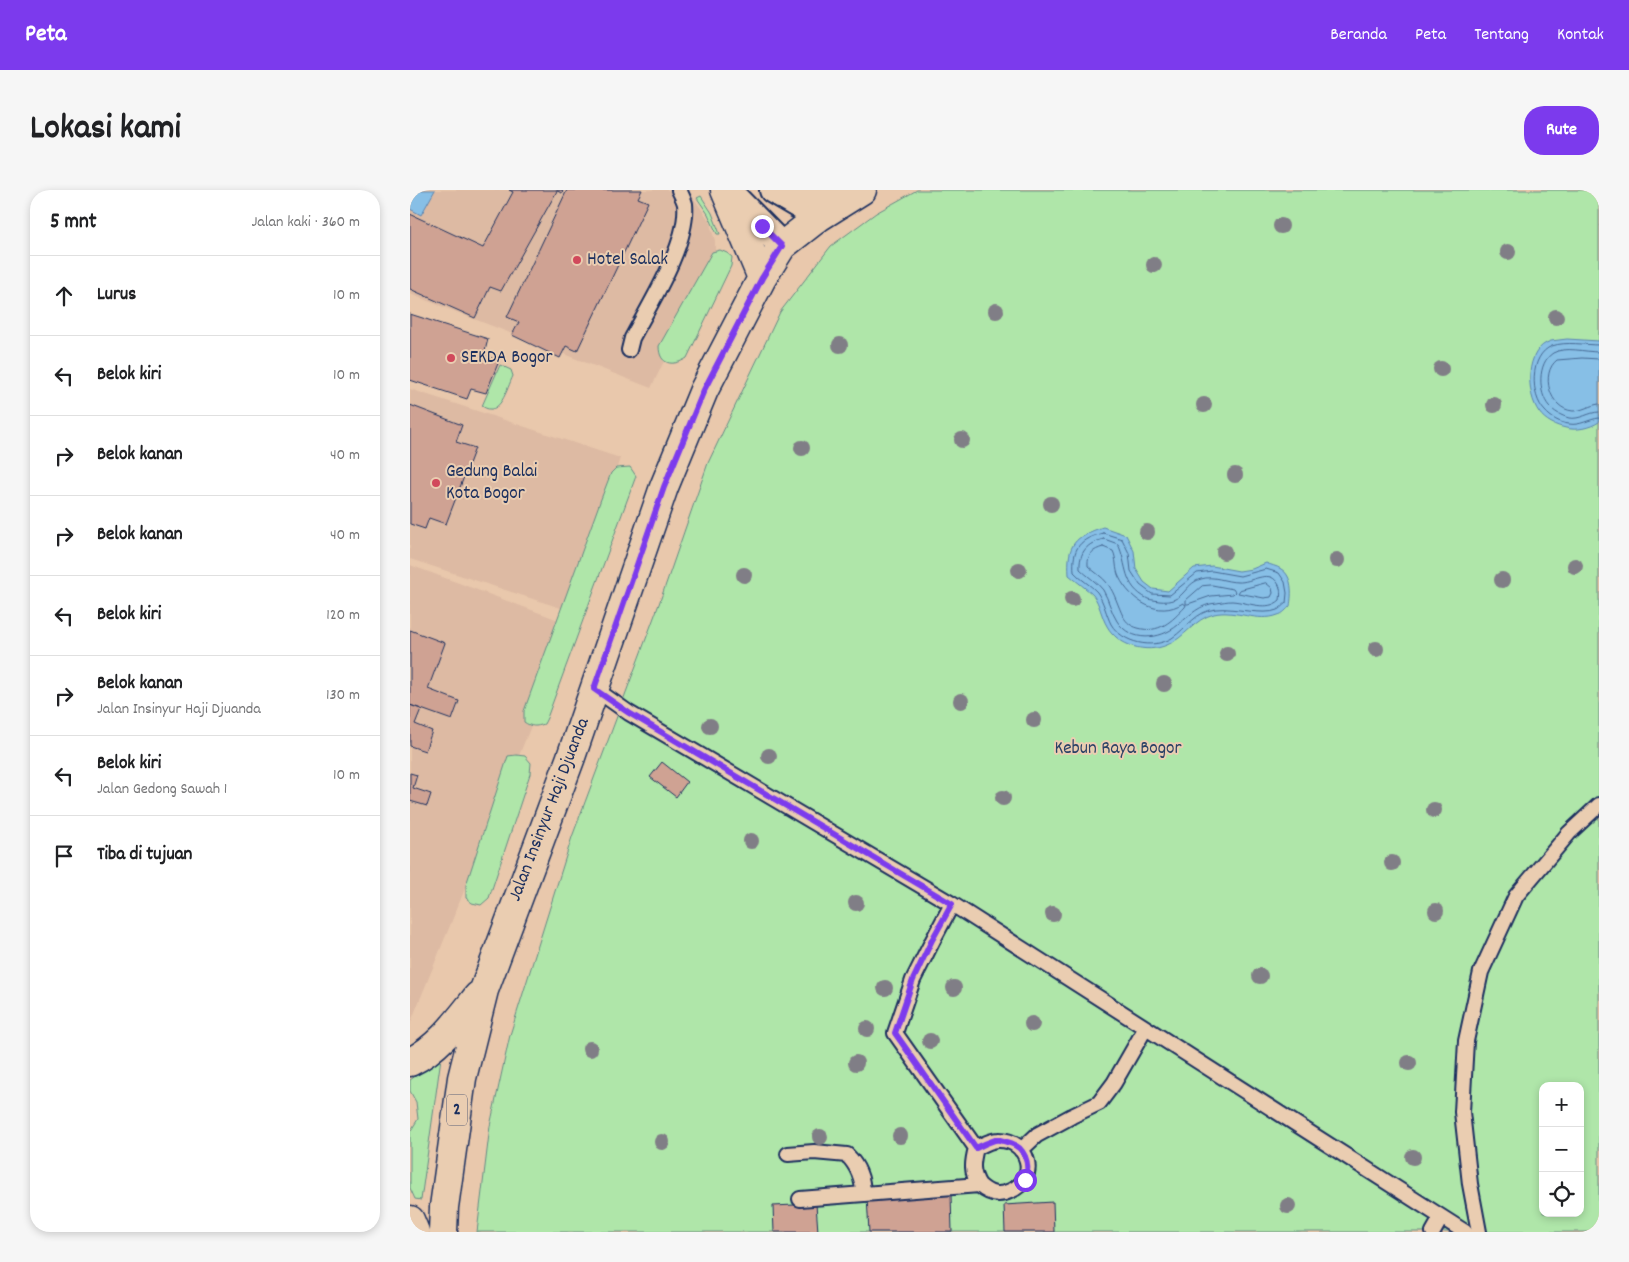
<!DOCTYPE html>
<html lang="id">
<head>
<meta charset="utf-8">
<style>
  :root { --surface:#fff; --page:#f6f6f6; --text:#202124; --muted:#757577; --line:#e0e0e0; --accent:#7c3aed }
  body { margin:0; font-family:Dekko,sans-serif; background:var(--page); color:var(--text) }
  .controls { position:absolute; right:15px; bottom:15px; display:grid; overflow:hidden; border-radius:10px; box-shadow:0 2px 8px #0003 }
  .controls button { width:45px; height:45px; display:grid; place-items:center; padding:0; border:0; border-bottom:1px solid var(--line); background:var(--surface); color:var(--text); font:25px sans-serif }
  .stop { position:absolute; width:15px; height:15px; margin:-11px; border:4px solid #7c3aed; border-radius:50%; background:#fff }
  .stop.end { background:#7c3aed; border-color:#fff; box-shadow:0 1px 5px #0008 }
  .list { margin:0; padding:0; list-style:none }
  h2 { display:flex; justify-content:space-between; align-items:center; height:65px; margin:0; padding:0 20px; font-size:21px }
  h2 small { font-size:16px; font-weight:400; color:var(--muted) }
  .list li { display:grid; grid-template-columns:32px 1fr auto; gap:15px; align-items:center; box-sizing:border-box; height:80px; padding:0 20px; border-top:1px solid var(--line) }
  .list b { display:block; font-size:19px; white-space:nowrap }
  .list p { margin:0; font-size:16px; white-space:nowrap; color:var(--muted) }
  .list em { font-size:16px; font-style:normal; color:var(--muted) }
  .icon { flex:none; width:28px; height:28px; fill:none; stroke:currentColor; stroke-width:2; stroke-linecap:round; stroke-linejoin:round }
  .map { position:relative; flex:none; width:1189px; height:1042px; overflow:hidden; border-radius:20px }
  header { display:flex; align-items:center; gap:30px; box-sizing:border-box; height:70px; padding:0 25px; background:var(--accent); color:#fff }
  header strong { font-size:24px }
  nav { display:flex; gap:28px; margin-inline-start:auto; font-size:18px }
  .intro { display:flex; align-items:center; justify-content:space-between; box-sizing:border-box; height:120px; padding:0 30px }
  h1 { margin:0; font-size:35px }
  .button { padding:12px 22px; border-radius:20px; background:var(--accent); color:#fff; font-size:18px; font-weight:700 }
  main { display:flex; gap:30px; padding:0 30px }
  aside { flex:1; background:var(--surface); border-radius:20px; box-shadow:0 2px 8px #0003 }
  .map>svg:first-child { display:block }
  .built { fill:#ddbaa3 }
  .green { fill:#afe6a9; stroke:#658a84; fill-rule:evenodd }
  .water { fill:#87bfe6; stroke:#5c85b0 }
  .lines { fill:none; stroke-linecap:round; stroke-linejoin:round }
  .shore { stroke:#466994; stroke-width:1 }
  .building { fill:#cfa293; stroke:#1b2f5e }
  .lane-casing { stroke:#1b2f5e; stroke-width:18 }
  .street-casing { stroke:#1b2f5e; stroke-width:30 }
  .primary-casing { stroke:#1b2f5e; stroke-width:31 }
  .lane { stroke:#eacdb1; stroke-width:14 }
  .street { stroke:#eacdb1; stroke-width:26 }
  .primary { stroke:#eacdb1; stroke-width:28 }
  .tree { fill:#807e86 }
  .route { stroke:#7c3aed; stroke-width:6 }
  .poi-dot { fill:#d1495b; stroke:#eacdb1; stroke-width:2 }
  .labels { text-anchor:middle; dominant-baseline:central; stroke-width:4; stroke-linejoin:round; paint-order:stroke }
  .shield { fill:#eacdb1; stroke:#595e77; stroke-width:1 }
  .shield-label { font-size:18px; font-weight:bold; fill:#1b2f5e }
  .poi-label { font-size:19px; fill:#1b2f5e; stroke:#eacdb1; text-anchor:start }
  .park-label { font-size:19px; fill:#2a4166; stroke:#eacdb1 }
  .street-label { font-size:19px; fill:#1b2f5e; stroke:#eacdb1 }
</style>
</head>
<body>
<header>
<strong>Peta</strong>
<nav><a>Beranda</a><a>Peta</a><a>Tentang</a><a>Kontak</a></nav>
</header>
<div class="intro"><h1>Lokasi kami</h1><a class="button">Rute</a></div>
<main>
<aside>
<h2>5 mnt<small>Jalan kaki · 360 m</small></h2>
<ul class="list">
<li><svg class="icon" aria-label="ahead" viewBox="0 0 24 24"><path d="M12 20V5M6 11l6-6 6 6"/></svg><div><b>Lurus</b></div><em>10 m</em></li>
<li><svg class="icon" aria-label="left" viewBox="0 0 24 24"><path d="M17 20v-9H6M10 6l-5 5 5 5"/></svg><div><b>Belok kiri</b></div><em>10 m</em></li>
<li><svg class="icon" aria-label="right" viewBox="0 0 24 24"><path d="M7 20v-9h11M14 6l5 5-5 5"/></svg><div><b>Belok kanan</b></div><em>40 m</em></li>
<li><svg class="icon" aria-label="right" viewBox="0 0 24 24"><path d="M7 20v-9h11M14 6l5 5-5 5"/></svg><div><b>Belok kanan</b></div><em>40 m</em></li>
<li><svg class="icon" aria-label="left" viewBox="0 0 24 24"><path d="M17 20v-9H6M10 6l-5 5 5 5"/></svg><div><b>Belok kiri</b></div><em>120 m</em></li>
<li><svg class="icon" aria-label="right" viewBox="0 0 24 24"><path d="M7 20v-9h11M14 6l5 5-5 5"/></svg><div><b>Belok kanan</b><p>Jalan Insinyur Haji Djuanda</p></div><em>130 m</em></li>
<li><svg class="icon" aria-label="left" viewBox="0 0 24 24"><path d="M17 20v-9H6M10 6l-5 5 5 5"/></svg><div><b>Belok kiri</b><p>Jalan Gedong Sawah 1</p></div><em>10 m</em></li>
<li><svg class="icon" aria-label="arrive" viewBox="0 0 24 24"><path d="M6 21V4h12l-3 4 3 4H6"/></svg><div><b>Tiba di tujuan</b></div></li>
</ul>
</aside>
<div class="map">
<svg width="1189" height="1042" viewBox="0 0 1189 1042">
  <rect width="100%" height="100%" fill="#e9c8ac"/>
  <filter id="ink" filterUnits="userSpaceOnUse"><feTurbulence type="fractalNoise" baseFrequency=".02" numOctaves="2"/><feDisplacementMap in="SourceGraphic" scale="10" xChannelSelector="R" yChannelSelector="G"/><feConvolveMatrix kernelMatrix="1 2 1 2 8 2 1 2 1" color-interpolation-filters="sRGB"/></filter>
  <g filter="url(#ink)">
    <path class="built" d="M0,0H278L299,30L305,51V67L241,198L0,104Z
      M0,199L210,268L160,421L0,369Z
      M0,375L162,435L0,834Z"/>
    <path class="green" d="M507,0H1189V1042H67L80,936L100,845L162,647L249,414L298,273L370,122L421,56L466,23ZM1133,896H1170V1023H1133Z
      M291,6L302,23L310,44H307L298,24L287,8Z
      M310,60L317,63L322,67L321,76L277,168C263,177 249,175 249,156L302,62Z
      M90,175L101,180L103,186C97,198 90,229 72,216Z
      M220,277L226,286L137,528L134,534C126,537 121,537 114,532V521L191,309L201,283L206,278Z
      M106,565L115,566L121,573L120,584L79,708L71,715L62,713L56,708V695L98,566Z
      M31,868L11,1010L5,1009L0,998V942L8,929L6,912L0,901V890Z"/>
    <path class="water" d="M0,0H25L11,25L0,19Z
      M1157,149L1189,151V232C1180,238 1166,241 1156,238C1146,236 1135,231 1129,222C1116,204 1114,159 1141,151C1146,150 1152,150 1157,149Z
      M693,337L716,345L724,361L726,379L734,392L743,399L758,401L784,378L802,376L829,381L842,379L856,373C860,375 867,376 871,379C883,386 882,404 880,416C877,419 873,424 868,425C848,433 825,419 804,424C784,429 775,448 757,455C736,464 708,456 697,436C691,426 690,414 683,405C676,398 667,392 659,385C657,354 664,347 693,337Z"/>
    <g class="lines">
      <path class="shore" d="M1189,155C1175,155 1156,151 1142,156C1119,165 1120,206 1135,221C1141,228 1150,233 1159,234C1170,236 1179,229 1189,228
        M1189,162C1175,162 1155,156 1143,163C1127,173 1128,203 1139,216C1144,222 1152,226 1159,228C1170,230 1179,222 1189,222
        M1189,169L1172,168L1147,170C1130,183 1139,219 1163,221C1172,221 1180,215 1189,214
        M693,343L712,349L719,363L721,381L730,395L742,404L760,405L787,383L802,381L830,386L856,379L869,383L875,392L877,403L876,413C873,415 870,419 867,420C854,426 823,417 806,419C786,421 777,438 762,448C743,460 712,453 701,434C696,424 694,412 687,402C681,395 671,390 664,382C662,357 670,349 693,343Z
        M694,349L708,354C718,375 712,396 738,409C741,410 745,410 749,411C775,414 773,394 791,389C804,385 815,392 828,392C841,393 858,379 867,392C871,397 871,403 870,410C857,422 838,412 822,411C817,411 812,412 807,413C790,414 780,425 768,435C750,450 721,453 707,431C701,422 699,410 693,400C687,392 677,386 670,379C669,362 677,353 694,349Z
        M693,357L703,361C707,369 705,379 709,387C721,411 748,429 773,413L776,415L775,417C762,431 749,444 728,438C721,436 717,433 713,426C708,416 705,404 698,394C693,387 684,382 678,376C677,364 683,360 693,357Z
        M856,393L862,398L863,403L861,407L854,408L828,403L830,400Z
        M802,395L823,399L825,402L823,404L801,406L778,414H776V410L792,396Z"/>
    </g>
    <path class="building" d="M99,0H153L152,3L147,1L91,101L80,97L65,128L0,99V24L73,58L103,2Z
      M157,0H232L228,8L238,12L167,161L156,156L150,168L102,145L109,132L97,127Z
      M0,124L78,149L74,165L89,171L76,203L61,199L57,209L0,190Z
      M0,215L52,235L46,252L65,258L36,334L19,328L15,339L0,334Z
      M0,440L35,453L18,499L49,511L42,530L0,515Z
      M0,515L11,519L5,534L22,541L15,561L0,556Z
      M252,572L277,592L266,607L240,587Z
      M0,583L7,585L3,598L21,604L17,616L0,611Z
      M541,1004L542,1042H459L457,1007Z
      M643,1012L644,1042H595L594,1015Z
      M406,1014L408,1042H364L363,1016Z"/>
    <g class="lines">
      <defs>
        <path id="lane" d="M219,160L222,148C240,114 279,53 275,14C274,10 271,4 269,0
          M185,499L219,523L542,714L1055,1042
          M542,714L523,750L503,790L485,843L566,958
          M611,960L627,945L662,926L689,913L704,893L735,839
          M378,964L404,962L437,965C448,976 453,988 453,1004
          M390,1009L569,995C579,1004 588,1007 600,1001C630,989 619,949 588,950C581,950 572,955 566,958C562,973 561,982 569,995
          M1023,1042L1031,1028
          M1069,1042L1060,994L1052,922L1056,851L1071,782L1106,706L1159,643L1189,615"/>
        <path id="street" d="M317,0L372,56
          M363,0L409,27"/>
        <path id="primary" d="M315,0L352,88
          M397,0L436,10
          M0,872C29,858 48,831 68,806
          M0,1030L5,1042
          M33,1042L34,1017L52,888L74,800L161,567L254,297L294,200L352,88L372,56L409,27L452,0"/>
      </defs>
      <use href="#lane" class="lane-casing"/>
      <use href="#street" class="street-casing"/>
      <use href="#primary" class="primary-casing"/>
      <use href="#lane" class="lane"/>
      <use href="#street" class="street"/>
      <use href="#primary" class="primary"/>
    </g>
    <g class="tree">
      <circle cx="871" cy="36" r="8"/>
      <circle cx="1098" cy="62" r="8"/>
      <circle cx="744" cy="75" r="8"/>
      <circle cx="586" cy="121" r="8"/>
      <circle cx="1146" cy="127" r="8"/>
      <circle cx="430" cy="155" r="8"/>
      <circle cx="1031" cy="179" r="8"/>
      <circle cx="794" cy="215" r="8"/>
      <circle cx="1084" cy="215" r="8"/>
      <circle cx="552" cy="250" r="8"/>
      <circle cx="392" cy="258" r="8"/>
      <circle cx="825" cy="285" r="8"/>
      <circle cx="641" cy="314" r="8"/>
      <circle cx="737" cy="342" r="8"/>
      <circle cx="814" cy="362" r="8"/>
      <circle cx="927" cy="370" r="8"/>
      <circle cx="1165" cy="376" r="8"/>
      <circle cx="609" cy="380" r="8"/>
      <circle cx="334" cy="385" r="8"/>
      <circle cx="1092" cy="390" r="8"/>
      <circle cx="662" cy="409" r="8"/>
      <circle cx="966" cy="459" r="8"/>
      <circle cx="817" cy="464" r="8"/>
      <circle cx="754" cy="494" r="8"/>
      <circle cx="551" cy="511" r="8"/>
      <circle cx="624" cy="530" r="8"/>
      <circle cx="300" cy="536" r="8"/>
      <circle cx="359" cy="566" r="8"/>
      <circle cx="593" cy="608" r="8"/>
      <circle cx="1024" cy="620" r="8"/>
      <circle cx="341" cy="651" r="8"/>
      <circle cx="982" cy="673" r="8"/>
      <circle cx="446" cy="713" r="8"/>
      <circle cx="1026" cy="721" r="8"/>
      <circle cx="643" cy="724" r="8"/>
      <circle cx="850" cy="786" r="8"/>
      <circle cx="475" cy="798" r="8"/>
      <circle cx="544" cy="798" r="8"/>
      <circle cx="622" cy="834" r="8"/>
      <circle cx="457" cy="839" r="8"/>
      <circle cx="520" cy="851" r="8"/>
      <circle cx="180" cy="859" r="8"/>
      <circle cx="446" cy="873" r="8"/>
      <circle cx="999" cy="873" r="8"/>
      <circle cx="490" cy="946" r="8"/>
      <circle cx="410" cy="947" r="8"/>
      <circle cx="252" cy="952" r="8"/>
      <circle cx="1003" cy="967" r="8"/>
      <circle cx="878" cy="1016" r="8"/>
    </g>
  </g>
  <g class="lines" filter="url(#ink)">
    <path class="route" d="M352,36L372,56L352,88L294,200L254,297L184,499L219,523L542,714L522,750L503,790L485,843L566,958C572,955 579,952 585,950C589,949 593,951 597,952C615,956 621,974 615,990"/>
  </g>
  <g class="poi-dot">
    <circle cx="167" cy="70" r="5"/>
    <circle cx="41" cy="168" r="5"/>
    <circle cx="26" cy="293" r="5"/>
  </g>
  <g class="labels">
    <rect class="shield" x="37" y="904.5" width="20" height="31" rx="4"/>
    <g class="shield-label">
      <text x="47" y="920">2</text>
    </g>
    <g class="poi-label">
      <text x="177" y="70">Hotel Salak</text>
      <text x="51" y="168">SEKDA Bogor</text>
      <text x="36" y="282">Gedung Balai<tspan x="36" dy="22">Kota Bogor</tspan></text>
    </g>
    <g class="park-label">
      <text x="708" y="559">Kebun Raya Bogor</text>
    </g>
    <g class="street-label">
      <text transform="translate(140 620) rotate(-69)">Jalan Insinyur Haji Djuanda</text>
    </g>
  </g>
</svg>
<div class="controls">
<button>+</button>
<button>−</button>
<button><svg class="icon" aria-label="locate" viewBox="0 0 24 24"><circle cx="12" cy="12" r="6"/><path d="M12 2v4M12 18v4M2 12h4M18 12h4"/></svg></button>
</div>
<div class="stop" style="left:615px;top:990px"></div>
<div class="stop end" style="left:352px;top:36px"></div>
</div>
</main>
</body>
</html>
